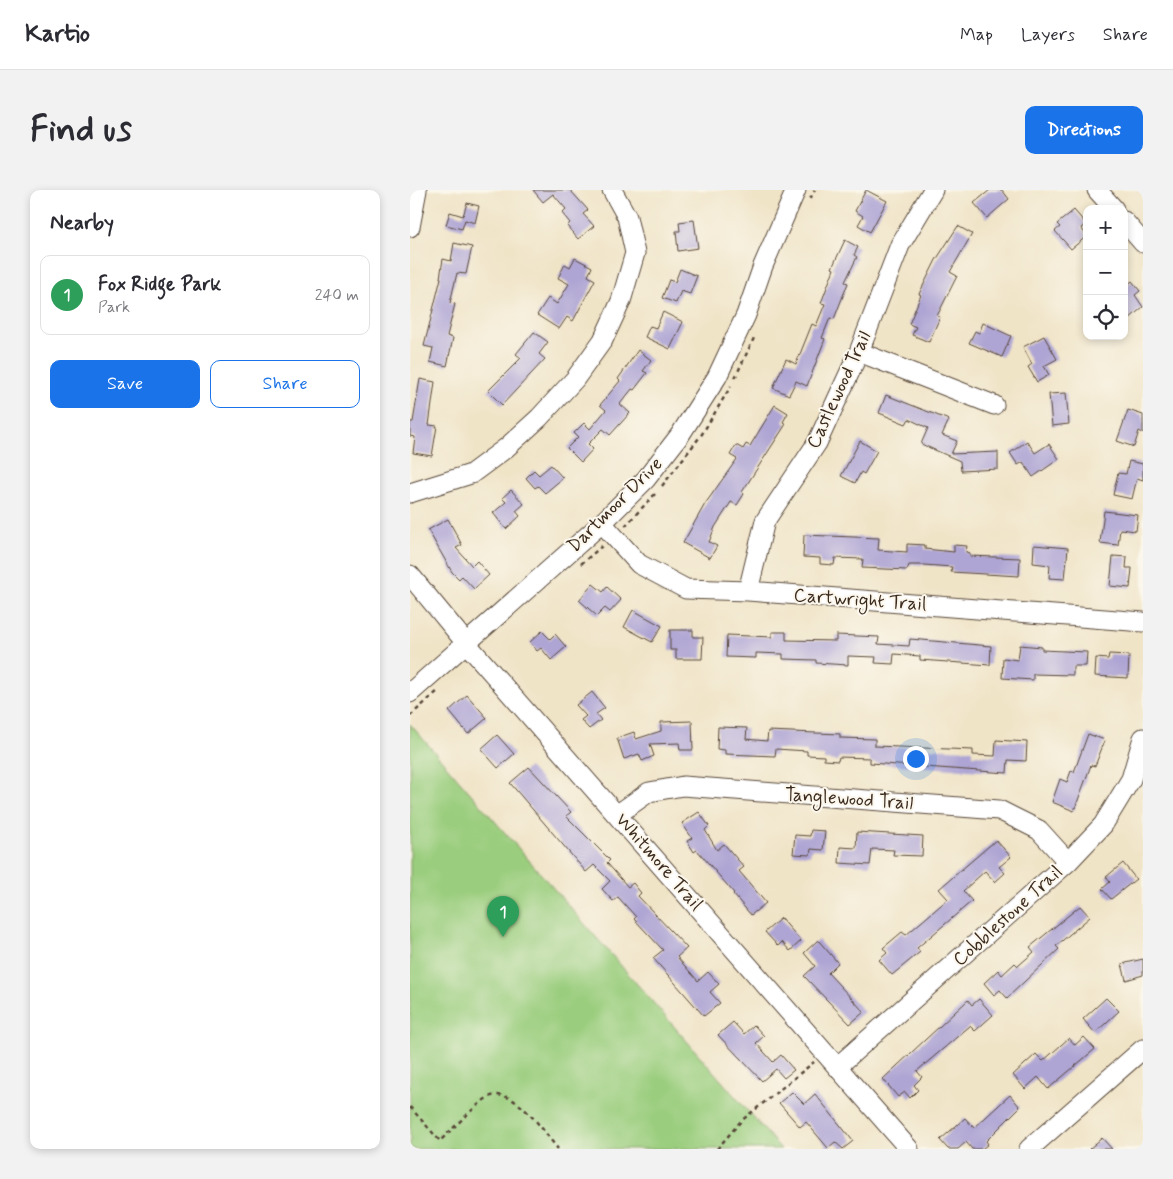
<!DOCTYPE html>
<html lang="en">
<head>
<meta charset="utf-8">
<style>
  :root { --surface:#fff; --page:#f2f2f3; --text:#2b2b33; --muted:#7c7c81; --line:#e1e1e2; --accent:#1a73e8 }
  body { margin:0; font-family:Mynerve,sans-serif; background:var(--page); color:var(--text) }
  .controls { position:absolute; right:15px; top:15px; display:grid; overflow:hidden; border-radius:10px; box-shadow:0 2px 8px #0003 }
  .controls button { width:45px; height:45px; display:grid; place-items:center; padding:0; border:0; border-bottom:1px solid var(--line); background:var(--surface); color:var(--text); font:25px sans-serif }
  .you { position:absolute; left:505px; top:568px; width:18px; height:18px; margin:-12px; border:4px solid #fff; border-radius:50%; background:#1a73e8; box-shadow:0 0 0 8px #1a73e833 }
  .badge { display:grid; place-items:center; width:32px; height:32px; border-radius:50%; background:var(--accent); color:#fff; font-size:16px; font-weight:700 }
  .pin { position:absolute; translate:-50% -41px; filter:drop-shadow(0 1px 2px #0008) }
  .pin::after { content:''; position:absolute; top:26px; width:18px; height:15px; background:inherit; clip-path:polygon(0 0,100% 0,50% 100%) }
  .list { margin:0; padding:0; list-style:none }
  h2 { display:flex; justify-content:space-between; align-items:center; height:65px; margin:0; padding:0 20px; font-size:21px }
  h2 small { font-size:16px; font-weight:400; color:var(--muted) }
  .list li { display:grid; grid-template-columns:32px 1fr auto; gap:15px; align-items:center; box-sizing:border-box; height:80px; margin:0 10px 10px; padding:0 10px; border:1px solid var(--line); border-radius:10px }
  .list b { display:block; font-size:19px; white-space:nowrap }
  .list p { margin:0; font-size:16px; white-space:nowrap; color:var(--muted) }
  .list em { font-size:16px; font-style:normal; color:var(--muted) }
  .actions { display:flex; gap:10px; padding:15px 20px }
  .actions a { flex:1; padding:11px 0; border:1px solid var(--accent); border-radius:10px; text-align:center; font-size:18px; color:var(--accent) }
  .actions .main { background:var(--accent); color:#fff }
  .icon { flex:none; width:28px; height:28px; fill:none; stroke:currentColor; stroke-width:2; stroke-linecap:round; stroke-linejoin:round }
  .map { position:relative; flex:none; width:733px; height:959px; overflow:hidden; border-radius:10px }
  header { display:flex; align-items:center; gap:30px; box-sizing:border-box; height:70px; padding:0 25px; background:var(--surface); border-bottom:1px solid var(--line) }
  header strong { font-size:24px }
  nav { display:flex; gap:28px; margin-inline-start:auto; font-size:18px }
  .intro { display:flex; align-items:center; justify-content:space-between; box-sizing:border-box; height:120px; padding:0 30px }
  h1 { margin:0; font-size:35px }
  .button { padding:12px 22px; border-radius:10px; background:var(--accent); color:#fff; font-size:18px; font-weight:700 }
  main { display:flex; gap:30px; padding:0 30px }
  aside { flex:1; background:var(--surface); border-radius:10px; box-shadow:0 2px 8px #0003 }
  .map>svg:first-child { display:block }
  .green { fill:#9acd7d; stroke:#6a7c4e }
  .building { fill:#afa5d4 }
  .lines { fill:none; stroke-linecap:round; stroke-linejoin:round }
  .minor-casing { stroke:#564637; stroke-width:21 }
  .path { stroke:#564637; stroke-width:2.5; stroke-dasharray:4 4; stroke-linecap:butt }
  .minor { stroke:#fff; stroke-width:19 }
  .labels { text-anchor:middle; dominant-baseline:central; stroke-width:4; stroke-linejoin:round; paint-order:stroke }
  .street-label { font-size:19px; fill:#3b2a1e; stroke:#fbf7ec }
</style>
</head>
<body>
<header>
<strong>Kartio</strong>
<nav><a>Map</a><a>Layers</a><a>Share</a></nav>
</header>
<div class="intro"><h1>Find us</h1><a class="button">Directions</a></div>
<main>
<aside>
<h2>Nearby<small></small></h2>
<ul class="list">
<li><span class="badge" style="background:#2e9e5b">1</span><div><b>Fox Ridge Park</b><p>Park</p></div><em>240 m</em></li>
</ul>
<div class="actions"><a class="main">Save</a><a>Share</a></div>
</aside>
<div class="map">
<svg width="733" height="959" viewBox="0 0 733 959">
  <rect width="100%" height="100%" fill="#fbf7ec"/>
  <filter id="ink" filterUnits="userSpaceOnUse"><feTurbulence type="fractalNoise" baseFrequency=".02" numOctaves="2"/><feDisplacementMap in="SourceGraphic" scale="10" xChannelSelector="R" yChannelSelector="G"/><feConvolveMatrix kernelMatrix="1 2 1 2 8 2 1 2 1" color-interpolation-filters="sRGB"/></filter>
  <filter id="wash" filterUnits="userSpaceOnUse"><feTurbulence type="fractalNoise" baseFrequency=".0096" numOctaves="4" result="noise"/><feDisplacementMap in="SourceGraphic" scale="20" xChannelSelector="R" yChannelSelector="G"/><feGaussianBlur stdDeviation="1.12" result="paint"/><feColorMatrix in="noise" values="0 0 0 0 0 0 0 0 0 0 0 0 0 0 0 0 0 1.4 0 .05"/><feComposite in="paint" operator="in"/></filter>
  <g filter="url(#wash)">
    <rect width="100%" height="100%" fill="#f0e4c7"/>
    <path class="green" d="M0,534L371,959H0Z"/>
    <g id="blocks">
      <path class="building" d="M123,0H160L178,20L173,24L184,36L168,49L157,36L160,33L152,23L156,19L143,4L133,12Z
        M456,0L477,11L460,42L448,35L453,26L445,21Z
        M580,0H592L599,9L577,28L564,13Z
        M57,13L69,16L65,33L55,30L52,39L36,35L40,22L53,26Z
        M664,20L676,34L671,38L677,46L661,59L645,41L650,37L647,34Z
        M284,30L288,58L268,61L266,41H270L269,32Z
        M548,36L562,44L540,82L547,86L527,126L530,127L519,152L502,145L506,137L499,134L511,105L509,104L526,70Z
        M435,50L448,57L444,65L447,67L435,92L438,93L424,129L420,128L412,148L415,149L397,196L386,191L379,205L363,198L376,169L386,174L402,134L406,136L415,114L411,113L424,79L422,78Z
        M44,53L62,57L56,84L47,83L40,113L45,114L37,146L43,148L37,176L20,172L23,158L14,156L31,88H30L33,69L41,71Z
        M165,68L182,77L178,86L185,90L163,131L157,127L149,139L127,125L138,108L147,114L159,94L148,88L155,74L160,77Z
        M270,79L287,86L280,104L271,101L266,113L252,108L259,90L265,92Z
        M722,91L730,101L725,105L733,117L719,129L714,124V93L716,96Z
        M253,122L273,132L260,159L235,147L240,136L246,138Z
        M573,133L601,146L592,167L559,153L565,141L569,143Z
        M124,142L138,152L129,164L135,169L92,215L78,201L111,168L106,164Z
        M634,146L647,169L634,176L639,185L627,192L618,177L622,174L613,157Z
        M228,160L241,170L233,181L237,183L224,200L222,199L210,214L220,223L200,245L193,239L178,254L183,259L171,272L157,258L168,247L164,243L174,233L180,239L196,220L190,215L210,191L208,189Z
        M10,189L25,192L19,235L27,236L22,266L3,263L5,247L0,246V232H3Z
        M656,203L659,234L642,236L639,204Z
        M476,205L539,230L532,245L547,251L541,264L588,262V279L551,281L550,271L511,254L518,238L499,229L496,234L469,223Z
        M365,215L378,223L373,232L376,234L332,302L334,304L327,315L321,312L305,337L299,352L307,356L300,368L273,353L295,314L327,269L320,265L326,255L333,259L336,254L340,256Z
        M718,220L733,225V243L729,241L724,257L707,251Z
        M450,251L467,261L454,284L451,282L445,293L431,286Z
        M617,251L625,263L639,254L649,269L623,287L613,272L608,275L600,263Z
        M719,271L733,274V290L727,288L722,309L703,305L708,283L716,284Z
        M141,275L153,288L135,303L128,296L125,298L116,288L124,280L129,285Z
        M101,300L114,314L106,321L110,326L96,339L83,323L96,312L92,308Z
        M694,321L728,325L726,341L710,339L708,355L690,353Z
        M38,329L52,355L46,358L62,376L67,371L79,385L64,399L52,386L49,389L42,382L18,340Z
        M394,345L469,348L468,360L497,362V354L515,355V359L544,362V355L557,356L556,362L560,363V366L610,368L609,386L541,382L542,377L514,375H499L497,380L452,378L453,369L425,368L424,375L410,374V368L393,367Z
        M624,355L658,358L655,389L639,388L640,375L623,373Z
        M703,366L717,367L716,378H722L720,398L700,396Z
        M183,394L193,402L197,397L211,410L200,422L195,418L187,426L169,410Z
        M223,420L252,436L242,452L214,437Z
        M260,440H283V447H293L292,469H266V460H260Z
        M132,441L140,449L145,444L156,457L141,470L131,458L127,461L120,452Z
        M362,442H376V450L426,451V445L469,447L468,454L499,456L500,449L581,456L580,475L510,470V466L484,464L483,474L465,473L466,467L438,466V475L406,473V470L373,469V464L346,463V468L316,467L317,445L362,447Z
        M610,455L632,457V460L677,462L676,476H663V485L623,484V490L592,488L593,468L608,470Z
        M699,464L719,465L718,488L685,486L686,468L698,469Z
        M182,502L195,518L186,524L191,530L179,539L171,530L176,526L166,515Z
        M57,505L77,528L58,544L39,521Z
        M282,531L283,560H270L269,553L240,554L244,566L232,571L229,564L214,569L207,548L224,542L226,549L251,541V532Z
        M308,537L337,538L336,549L357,551L358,541L430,544V548L465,549V556L563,560V565L585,566L586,550L617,552L616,571L598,570L597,583L460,573V568L429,567L428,571L414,570V566L397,565V561L366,559L365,566L315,564V560L307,559Z
        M678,544L695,550L685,576L681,575L664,621L642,612L650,589L657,592L661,581L664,582Z
        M87,545L104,564L88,578L71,559Z
        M119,577L161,622L156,626L200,670L197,673L218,697L223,693L231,703L228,706L277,758L267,767L288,791L298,782L309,794L300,802L310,813L294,826L243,768L253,760L224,729L226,727L208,707L203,711L192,699L200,691L184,675L176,682L100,593Z
        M289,622L299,636L295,640L307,660L314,654L334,677L329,681L356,713L341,725L323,704L324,703L287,660L284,662L277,651L282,648L272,633Z
        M401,640L415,641L413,660L401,659L400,665L383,664L385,645L400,646Z
        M447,642L513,646L512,666L483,665L484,660L462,659L460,675L429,673L430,657L446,658Z
        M586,650L601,667L589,677L595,683L585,692L575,681L553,701L562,711L507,758L510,762L482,785L469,770L477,763L473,758L492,742L496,745L538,709L529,699Z
        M713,673L726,689L701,709L692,699L700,692L696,687Z
        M670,716L680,727L646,756L649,759L597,808L590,800L584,805L574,793L588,780L592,785L605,773L608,776L624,762L620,757Z
        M371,728L391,751L380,761L372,752L368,756L355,742Z
        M408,750L428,773L418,783L454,822L440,834L394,786L405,776L394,763Z
        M733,769V785L716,790L712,774Z
        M696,808L709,821L685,843L673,829Z
        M569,809L583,825L565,841L560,836L554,841L507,881L512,887L504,895L508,900L500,908L495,902L488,907L473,889L558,810L562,815Z
        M323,832L334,844L344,835L354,846L346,853L363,872L371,865L384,880L374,888L366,879L352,891L308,845Z
        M674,847L685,859L638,899L628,887L615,899L603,885L626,864L633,871L659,848L665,855Z
        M382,902L394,914L405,904L443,951L433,959L425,952L418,958L396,932L390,937L369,913Z
        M600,905L610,917L576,951L578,954L572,959H562L556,952L548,959H538L530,950L555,928L564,938Z
        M692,948L702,959H679Z"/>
    </g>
  </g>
  <g filter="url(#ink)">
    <use href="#blocks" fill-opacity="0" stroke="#564637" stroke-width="1"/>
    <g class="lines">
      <defs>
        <path id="minor" d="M687,0L704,19
          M714,31L733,53
          M0,37L7,0
          M449,162L584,215
          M0,303L61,284L96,258L129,228L165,189L193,150L211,111L225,63L217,27L202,0
          M192,333L229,374L276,399L338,401L733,432
          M0,385L56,453L499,959
          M338,401L355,331L407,253L449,162L490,55L523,0
          M0,503L192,333L236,289L270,245L307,187L336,125L353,76L386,0
          M208,624L239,602L273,596L589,620L629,640L658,672
          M427,877L658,672L693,635L721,589L733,548
          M619,959L733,859"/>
      </defs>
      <use href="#minor" class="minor-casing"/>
      <path class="path" d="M400,9L405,0
        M325,188L344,148
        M252,296L292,244L321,196
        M215,336L245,304
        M171,374L192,356
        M0,526L29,500
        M0,917L30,951C39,942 70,911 79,907C104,895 134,942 148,959
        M307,959L331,931L404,872"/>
      <use href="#minor" class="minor"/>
    </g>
  </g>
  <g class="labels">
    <g class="street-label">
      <text transform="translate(429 200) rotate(-65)">Castlewood Trail</text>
      <text transform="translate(205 315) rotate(-45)">Dartmoor Drive</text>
      <text transform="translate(450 410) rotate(4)">Cartwright Trail</text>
      <text transform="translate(439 609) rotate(4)">Tanglewood Trail</text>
      <text transform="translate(249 672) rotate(49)">Whitmore Trail</text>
      <text transform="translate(598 726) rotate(-42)">Cobblestone Trail</text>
    </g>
  </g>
</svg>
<div class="controls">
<button>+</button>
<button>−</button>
<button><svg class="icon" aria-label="locate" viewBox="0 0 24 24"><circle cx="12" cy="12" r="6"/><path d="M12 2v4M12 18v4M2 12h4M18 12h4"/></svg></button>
</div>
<div class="you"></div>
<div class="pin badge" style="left:93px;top:747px;background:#2e9e5b">1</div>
</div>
</main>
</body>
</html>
